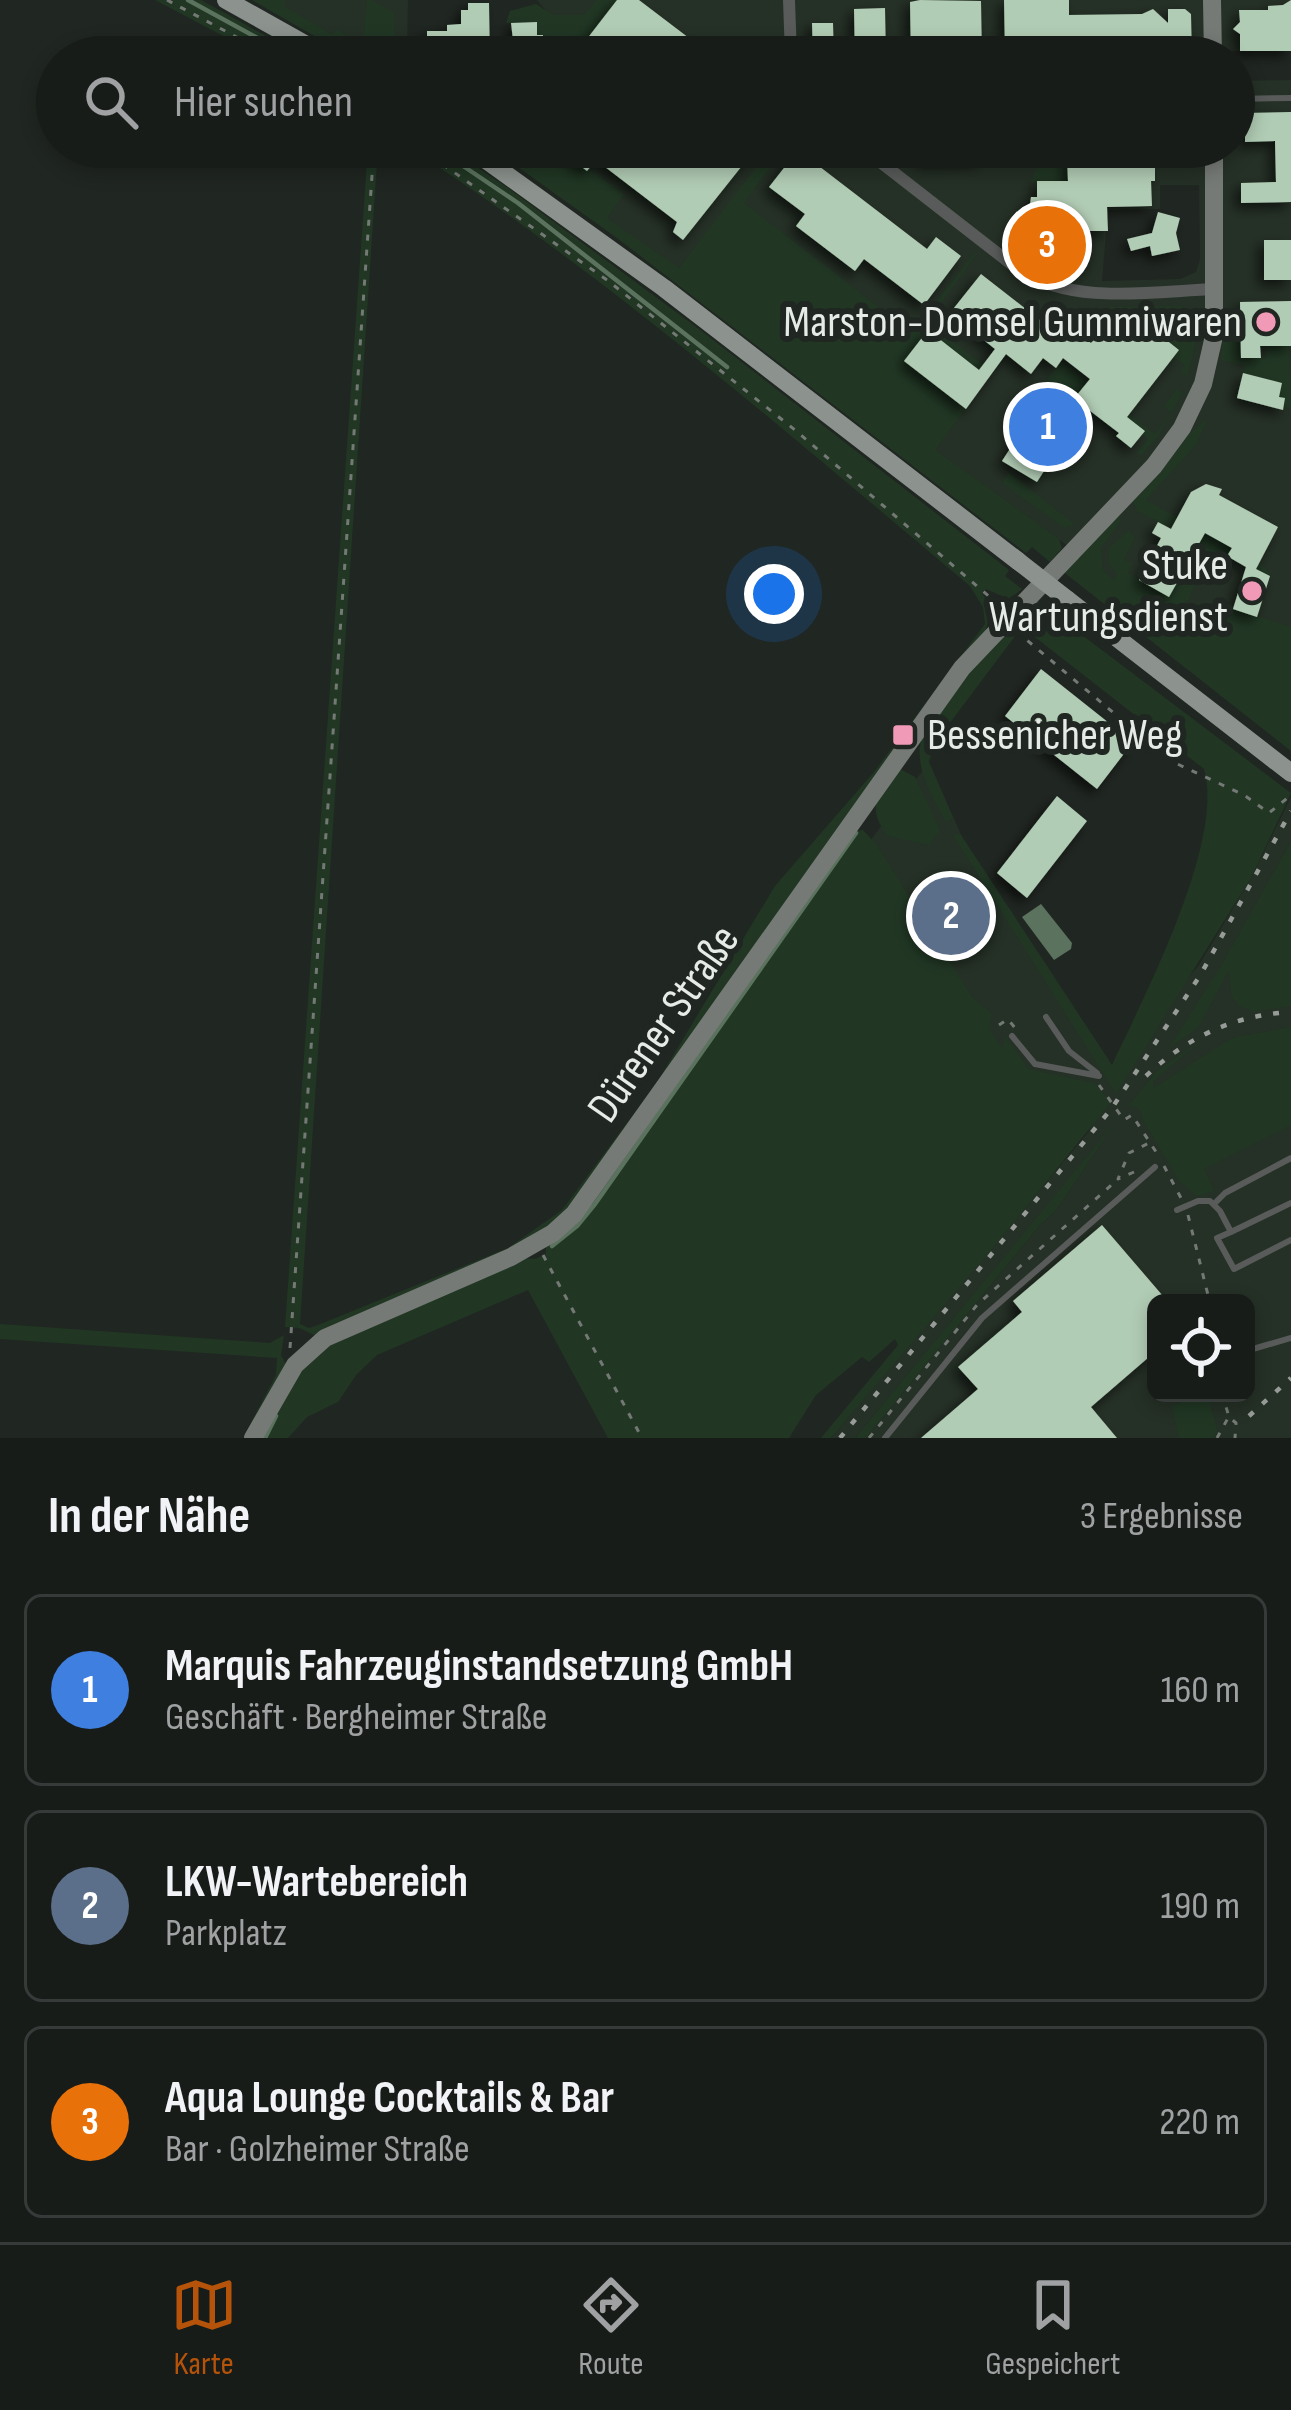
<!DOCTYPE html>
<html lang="de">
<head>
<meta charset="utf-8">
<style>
  :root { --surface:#181c19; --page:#252926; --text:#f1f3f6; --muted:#9fa1a2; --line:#363a38; --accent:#b45309 }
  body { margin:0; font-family:"Sofia Sans Condensed",sans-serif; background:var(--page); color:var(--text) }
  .controls { position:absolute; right:36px; bottom:36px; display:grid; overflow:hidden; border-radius:18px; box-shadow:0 6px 18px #0003 }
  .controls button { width:108px; height:108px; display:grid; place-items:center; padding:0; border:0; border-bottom:3px solid var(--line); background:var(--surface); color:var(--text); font:60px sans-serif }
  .you { position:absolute; left:774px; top:594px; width:42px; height:42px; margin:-30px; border:9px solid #fff; border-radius:50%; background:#1a73e8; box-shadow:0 0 0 18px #1a73e833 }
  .badge { display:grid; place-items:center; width:78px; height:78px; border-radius:50%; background:var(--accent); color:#fff; font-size:39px; font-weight:700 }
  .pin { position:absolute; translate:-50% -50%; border:6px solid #fff; box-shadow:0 3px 12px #0006 }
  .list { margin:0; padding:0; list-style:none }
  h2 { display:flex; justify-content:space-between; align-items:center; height:156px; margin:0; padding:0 48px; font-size:51px }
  h2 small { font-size:39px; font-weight:400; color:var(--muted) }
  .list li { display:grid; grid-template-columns:78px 1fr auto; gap:36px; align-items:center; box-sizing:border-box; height:192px; margin:0 24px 24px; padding:0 24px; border:3px solid var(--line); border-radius:18px }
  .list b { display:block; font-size:45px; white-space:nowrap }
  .list p { margin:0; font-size:39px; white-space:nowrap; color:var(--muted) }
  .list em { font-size:39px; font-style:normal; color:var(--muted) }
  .icon { flex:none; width:66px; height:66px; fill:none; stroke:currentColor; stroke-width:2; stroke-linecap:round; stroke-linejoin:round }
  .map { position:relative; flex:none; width:1291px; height:1438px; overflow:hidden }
  .search { position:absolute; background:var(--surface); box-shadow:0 6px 18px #0003; left:36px; right:36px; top:36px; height:132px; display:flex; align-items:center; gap:30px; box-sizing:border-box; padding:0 42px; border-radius:66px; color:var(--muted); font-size:45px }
  .sheet { height:804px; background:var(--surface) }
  nav { display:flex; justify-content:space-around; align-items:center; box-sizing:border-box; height:168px; border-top:3px solid var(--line); background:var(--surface); font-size:33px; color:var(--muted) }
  nav a { display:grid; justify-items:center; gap:6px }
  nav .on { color:var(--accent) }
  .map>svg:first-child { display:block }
  .built { fill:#253026; fill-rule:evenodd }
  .green { fill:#213724 }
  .water { fill:#5b735e }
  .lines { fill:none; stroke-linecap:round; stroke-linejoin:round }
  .stream { stroke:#5b735e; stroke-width:4.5 }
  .building { fill:#b1ccb4; filter:url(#shadow) }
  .path { stroke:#747975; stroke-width:3; stroke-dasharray:6 9; stroke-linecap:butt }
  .lane { stroke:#585b59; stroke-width:6 }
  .street { stroke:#585b59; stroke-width:12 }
  .secondary { stroke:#767a76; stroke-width:18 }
  .primary { stroke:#8c928d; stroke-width:18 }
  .rail { stroke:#979c98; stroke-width:4.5; stroke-dasharray:6 12; stroke-linecap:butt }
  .primary-bridge { stroke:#8c928d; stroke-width:18 }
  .poi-dot { fill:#f09ab7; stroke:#202621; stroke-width:4.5 }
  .labels { text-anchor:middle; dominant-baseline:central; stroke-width:12; stroke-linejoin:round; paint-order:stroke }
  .poi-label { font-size:45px; fill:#e7ebe7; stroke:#202621; text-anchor:end }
  .street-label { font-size:45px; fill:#e7ebe7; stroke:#202621 }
</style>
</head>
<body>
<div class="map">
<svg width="1291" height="1438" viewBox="0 0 1291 1438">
  <defs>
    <filter id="shadow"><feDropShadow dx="-5.5" dy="5.5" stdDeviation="6" flood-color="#0009"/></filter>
  </defs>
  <rect width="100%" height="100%" fill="#202621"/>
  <path class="built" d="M283,0H408L407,57H369L283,6Z
    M537,0H1291V51H1225L1224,57H550L545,10Z
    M1291,80V720L1082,556L505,147H1234V81ZM1160,185H1199L1200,259L1196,272L1180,279L1102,281L1108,210L1160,209Z
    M929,762L963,839L1112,1066L1199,965L1251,878L1291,797V841L1222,965L1196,1025L1291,860V1438H866L1040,1225L1055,1212L1102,1141L855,1438H831L1090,1130L1031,1097L864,849ZM1156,1303H1246V1393H1156Z"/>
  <path class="green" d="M155,0H201L304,57H263Z
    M252,0H284V6L333,35L336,29L363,47L367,0H371L394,13L395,51L399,55L437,57H351Z
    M596,0H617L573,57H543V35H537V22L506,23L510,11L536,4L553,15H584Z
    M368,147H378L300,1324L309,1328L318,1325L508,1248L562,1210L656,1084L775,886L874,772L985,624L983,607L970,586C787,433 608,276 408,147H447L508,188L699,329L1009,570L1005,576L1022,589L1009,599L986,589L982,593L991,606L986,630L579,1199L536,1237L314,1335L299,1328L285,1327Z
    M490,147H556L624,194L607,218L679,268L772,147H785L744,203L912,333L974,253L976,255L927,322L982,364L1017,341L989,377L928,330L904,361L965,409L935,450L1059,539L1062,548L1050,562L1032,547L1026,553L617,238Z
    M1048,147H1080L1082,253H1067L1066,181L1030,182Z
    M1227,301V332H1247L1240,336L1241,358H1266L1267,346L1275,345L1288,331L1291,409L1283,406L1285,399L1279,397L1282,383L1243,373L1245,365L1221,360Z
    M1180,306L1194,311L1199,330L1187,377L1181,371L1184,365L1174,357L1179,350L1141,321L1135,328L1108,307Z
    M1061,361L1155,434L1171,412L1164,406L1177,389L1182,393L1158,436L1141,456L1137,452L1148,439L1142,434L1096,413L1092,417L1040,390Z
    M1208,419L1196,445L1146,500L1259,563L1271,573L1270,576L1229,554L1221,571L1202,564L1189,599L1171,613L1179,619L1187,616L1192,620L1189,625L1195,629L1214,603L1291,627V751L1061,570L1119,513L1121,521L1101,548L1103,570L1114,580L1117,574L1109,564V548L1129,530L1135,538L1124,559L1132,564L1128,573L1170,597L1198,544L1138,511L1132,500C1157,473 1180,436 1208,419Z
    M1009,473L1075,524L1064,528L1002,483Z
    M1037,601L1291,793L1251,878L1116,1094L953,835H961L1112,1065C1144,997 1225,841 1204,769L1022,627L934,744L929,762L953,818L946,822C934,800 914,768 921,741C932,701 1007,632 1037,601Z
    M900,769L915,777L940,830L929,845L887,836C865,802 878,798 900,769Z
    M863,830L876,844L972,997L992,1014L989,1029L1002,1048L1006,1036L1028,1069L1094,1083L1111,1102L991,1250L831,1438H821L898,1345L895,1339L869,1362L862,1357L816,1395L789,1438H608L528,1290L377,1355L356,1375L338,1402L307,1417L288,1438H260L292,1379L320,1350L524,1258L535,1259L546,1254V1247L856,831Z
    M1291,841V1006L1254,1011L1240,1007L1231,995L1229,970L1198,1028L1169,1048L1222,964Z
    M1291,1027V1125L1204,1169L1214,1191L1197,1196L1179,1181L1142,1118L1141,1110L1129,1105L1159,1069L1203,1039L1153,1081L1154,1088L1232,1038Z
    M1117,1120L1055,1212L1040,1225L866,1438H855Z
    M0,1324L270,1343L284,1335L281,1355L286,1364L243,1438L276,1375L277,1358L0,1339Z
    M1197,1393L1207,1394L1218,1433L1212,1438H1179L1172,1407Z"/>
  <path class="water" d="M1041,904L1072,943L1071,949L1054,960L1022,917Z"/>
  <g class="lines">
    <path class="stream" d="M188,0L292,57
      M435,147L518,203L727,367
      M552,1246L577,1226L595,1204L856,833
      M265,1438L276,1416"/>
  </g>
  <path class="building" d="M617,0H639L689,38L686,43L704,57H573Z
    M920,0L981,1L982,57H911L910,2Z
    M1004,0H1069V15L1142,14L1153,9L1168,23V9H1185L1191,14L1192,57L1079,55V48L1005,50Z
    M1291,0V51H1240V34L1233,29L1240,22L1239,10H1268V6L1283,5Z
    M468,3H489L490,57L427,56V31H447V25L461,24V10H468Z
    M885,8L886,57H855L854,9Z
    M537,22V35H543V57H515L511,23Z
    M812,23H833L834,57H813Z
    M1291,112V202L1241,203V183L1276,182L1275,141L1245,142V113Z
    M556,147H757L683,240L673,232L677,222L596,160L587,171Z
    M922,147H982V161L922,162Z
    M798,150L927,249L936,237L961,256L924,305L864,259L855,271L796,226L805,214L769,187Z
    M1080,150H1109V159L1151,158L1155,162V181H1151L1152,206L1107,207L1108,231H1087L1088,239L1067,240V253H1037V243H1031L1029,212L1031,197H1037V181H1068L1067,158H1081Z
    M1158,212L1180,218L1176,233L1180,250L1152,256L1150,246L1131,251L1127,239L1152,233Z
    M1264,240H1291V280H1264Z
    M981,274L1040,320L1047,311L1091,343L1101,330L1112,339L1123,326L1131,333L1141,320L1179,350L1127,417L1145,431L1131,448L1116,436L1119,433L1085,407L1037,482L1002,461L1046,393L1067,407L1090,379L1063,358L1056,368L1043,358L1031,374L1006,354L966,409L904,361L928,330L979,370L995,349L950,313Z
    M1291,301V346H1260L1261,358H1241L1240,302Z
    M1243,373L1282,383L1279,397L1285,398L1283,410L1237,398Z
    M1206,484L1222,489L1219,495L1278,527L1256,569L1270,576L1257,617L1233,609L1246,567L1227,556L1232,548L1205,533L1169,597L1139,580L1161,538L1152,533L1158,522L1171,529L1191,492Z
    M1041,669L1133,742L1097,789L1005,716Z
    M1057,796L1087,821L1027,898L997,873Z
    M1102,1225L1169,1303H1156V1351L1091,1407L1117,1438H921L978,1389L958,1367L1022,1312L1013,1301Z"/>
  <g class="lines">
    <path class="path" d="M167,0L274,57
      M418,147L607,280L795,430L999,605
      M1016,631L1171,761L1244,795L1269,813L1291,795
      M999,1025L1008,1019L1015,1028
      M1099,1085L1124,1120L1132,1115L1160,1158
      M1164,1166L1182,1200
      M1134,1172L1118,1179L1129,1153L1149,1143
      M1188,1215L1210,1303
      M543,1255L642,1438
      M1223,1295L1224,1303
      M290,1348L374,147
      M1222,1393L1229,1417L1236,1423L1235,1438
      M869,1438L977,1305L1118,1179
      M1217,1438L1228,1418"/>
    <path class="lane" d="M846,46V57
      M1234,99L1291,98
      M1046,1017L1069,1051L1097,1073
      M1012,1036L1035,1064L1099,1076
      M1214,1204L1225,1193L1291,1158
      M1177,1210L1198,1201H1210L1220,1211L1231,1232L1291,1203
      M1231,1232L1217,1238L1234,1269L1291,1240
      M1246,1351L1291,1338
      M885,1438L982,1318L1155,1167"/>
    <path class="street" d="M789,0L791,57
      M861,147L1019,270C1075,306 1153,291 1216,289"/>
    <path class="secondary" d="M1212,0L1213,57
      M253,1438L295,1365L325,1338L511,1257L553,1233L574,1214L962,668L1154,466L1182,428L1203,384L1214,336V147"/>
    <path class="primary" d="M226,0L328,57
      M468,147L664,288L1018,561
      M1068,600L1291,773"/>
    <path class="rail" d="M1146,1076C1187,1037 1235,1015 1291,1012
      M1249,1416L1291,1378
      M840,1438L1112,1108L1201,974L1291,811"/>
    <path class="primary-bridge" d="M1018,561L1068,600"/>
  </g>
  <g class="poi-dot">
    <circle cx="1266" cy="322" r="12"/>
    <circle cx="1252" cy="591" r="12"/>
    <rect x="891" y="723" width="24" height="24" rx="6"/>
  </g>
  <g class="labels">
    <g class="poi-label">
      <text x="1242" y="322">Marston-Domsel Gummiwaren</text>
      <text x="1228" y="565">Stuke<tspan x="1228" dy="52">Wartungsdienst</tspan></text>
      <text x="927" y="735" text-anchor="start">Bessenicher Weg</text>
    </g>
    <g class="street-label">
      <text transform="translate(664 1024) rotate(-55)">Dürener Straße</text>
    </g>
  </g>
</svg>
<div class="controls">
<button><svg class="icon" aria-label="locate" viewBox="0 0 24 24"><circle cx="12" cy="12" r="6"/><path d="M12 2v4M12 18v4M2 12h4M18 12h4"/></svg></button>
</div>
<div class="you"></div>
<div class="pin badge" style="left:1048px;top:427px;background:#3f7fe0">1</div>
<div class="pin badge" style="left:951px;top:916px;background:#5c6f8a">2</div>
<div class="pin badge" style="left:1047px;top:245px;background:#e8710a">3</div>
<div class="search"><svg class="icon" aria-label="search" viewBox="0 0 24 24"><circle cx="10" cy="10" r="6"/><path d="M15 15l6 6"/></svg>Hier suchen</div>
</div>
<section class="sheet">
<h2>In der Nähe<small>3 Ergebnisse</small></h2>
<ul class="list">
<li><span class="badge" style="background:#3f7fe0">1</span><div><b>Marquis Fahrzeuginstandsetzung GmbH</b><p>Geschäft · Bergheimer Straße</p></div><em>160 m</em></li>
<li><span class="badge" style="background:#5c6f8a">2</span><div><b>LKW-Wartebereich</b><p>Parkplatz</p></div><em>190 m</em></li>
<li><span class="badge" style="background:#e8710a">3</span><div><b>Aqua Lounge Cocktails &amp; Bar</b><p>Bar · Golzheimer Straße</p></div><em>220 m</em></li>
</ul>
</section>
<nav>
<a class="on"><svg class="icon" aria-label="map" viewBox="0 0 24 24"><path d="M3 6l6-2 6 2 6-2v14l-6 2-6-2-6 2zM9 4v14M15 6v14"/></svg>Karte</a>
<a><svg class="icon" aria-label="directions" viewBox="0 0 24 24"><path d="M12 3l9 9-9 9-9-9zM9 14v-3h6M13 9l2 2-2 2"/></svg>Route</a>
<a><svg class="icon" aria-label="saved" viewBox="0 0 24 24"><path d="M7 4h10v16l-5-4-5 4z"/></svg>Gespeichert</a>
</nav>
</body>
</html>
